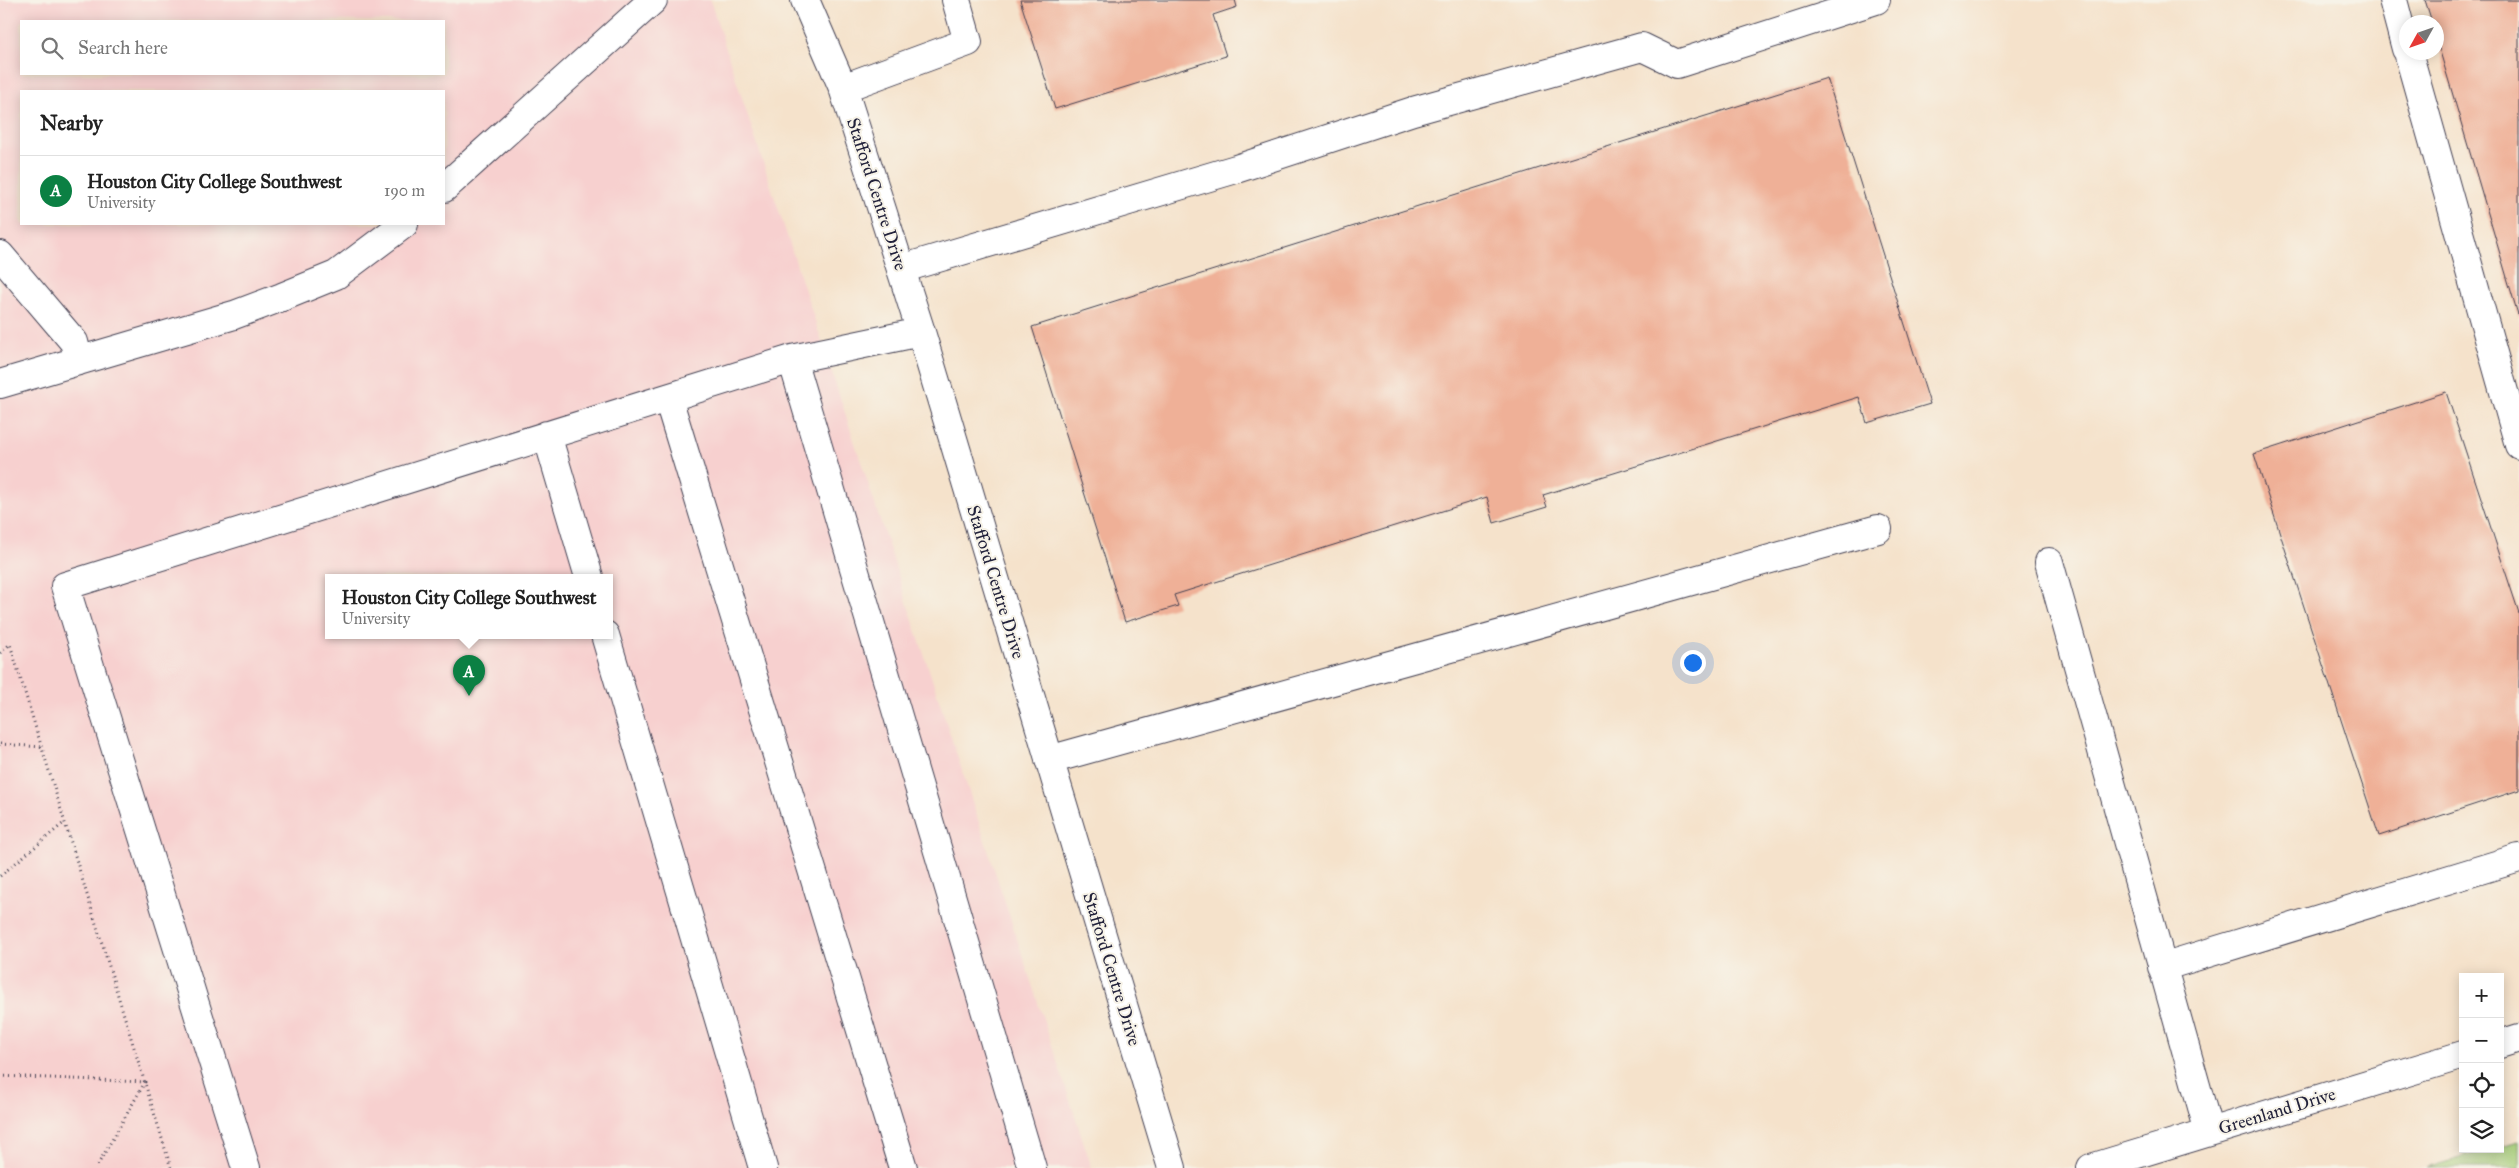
<!DOCTYPE html>
<html lang="en">
<head>
<meta charset="utf-8">
<style>
  :root { --surface:#fff; --page:#f2f2f2; --text:#222; --muted:#767676; --line:#e0e0e0; --accent:#0b8043 }
  body { margin:0; font-family:"IM FELL Great Primer",serif; background:var(--page); color:var(--text) }
  .controls { position:absolute; right:15px; bottom:15px; display:grid; overflow:hidden; border-radius:0px; box-shadow:0 2px 12px #0003 }
  .controls button { width:45px; height:45px; display:grid; place-items:center; padding:0; border:0; border-bottom:1px solid var(--line); background:var(--surface); color:var(--text); font:25px sans-serif }
  .compass { position:absolute; left:2399px; top:15px; width:45px; height:45px; border-radius:50%; background:var(--surface); box-shadow:0 2px 12px #0003; rotate:230deg }
  .you { position:absolute; left:1692px; top:662px; width:18px; height:18px; margin:-12px; border:4px solid #fff; border-radius:50%; background:#1a73e8; box-shadow:0 0 0 8px #1a73e833 }
  .badge { display:grid; place-items:center; width:32px; height:32px; border-radius:50%; background:var(--accent); color:#fff; font-size:16px; font-weight:700 }
  .pin { position:absolute; translate:-50% -41px; filter:drop-shadow(0 1px 2px #0008) }
  .pin::after { content:''; position:absolute; top:26px; width:18px; height:15px; background:inherit; clip-path:polygon(0 0,100% 0,50% 100%) }
  .popup { position:absolute; left:325px; top:574px; width:288px; height:65px; box-sizing:border-box; display:grid; place-content:center; border-radius:0px; background:var(--surface); filter:drop-shadow(0 1px 4px #0005); font-size:16px; white-space:nowrap; color:var(--muted) }
  .popup b { font-size:19px; color:var(--text) }
  .popup::after { content:''; position:absolute; left:50%; top:100%; margin-left:-10px; border:10px solid transparent; border-top-color:var(--surface) }
  .list { margin:0; padding:0; list-style:none }
  h2 { display:flex; justify-content:space-between; align-items:center; height:65px; margin:0; padding:0 20px; font-size:21px }
  h2 small { font-size:16px; font-weight:400; color:var(--muted) }
  .list li { display:grid; grid-template-columns:32px 1fr auto; gap:15px; align-items:center; box-sizing:border-box; height:70px; padding:0 20px; border-top:1px solid var(--line) }
  .list b { display:block; font-size:19px; white-space:nowrap }
  .list p { margin:0; font-size:16px; white-space:nowrap; color:var(--muted) }
  .list em { font-size:16px; font-style:normal; color:var(--muted) }
  .icon { flex:none; width:28px; height:28px; fill:none; stroke:currentColor; stroke-width:2; stroke-linecap:round; stroke-linejoin:round }
  .map { position:relative; flex:none; width:2519px; height:1168px; overflow:hidden }
  .search { position:absolute; background:var(--surface); box-shadow:0 2px 12px #0003; left:20px; top:20px; width:425px; height:55px; display:flex; align-items:center; gap:12px; box-sizing:border-box; padding:0 18px; border-radius:0px; color:var(--muted); font-size:19px }
  .panel { position:absolute; background:var(--surface); box-shadow:0 2px 12px #0003; left:20px; top:90px; width:425px; height:135px; border-radius:0px }
  .map>svg:first-child { display:block }
  .built { fill:#f7d0cf; fill-rule:evenodd }
  .green { fill:#a5cc78; stroke:#64775a }
  .building { fill:#efb097 }
  .lines { fill:none; stroke-linecap:round; stroke-linejoin:round }
  .minor-casing { stroke:#423f51; stroke-width:30 }
  .path { stroke:#423f51; stroke-width:3; stroke-dasharray:1 4; stroke-linecap:butt }
  .minor { stroke:#fff; stroke-width:28 }
  .labels { text-anchor:middle; dominant-baseline:central; stroke-width:4; stroke-linejoin:round; paint-order:stroke }
  .street-label { font-size:18px; fill:#22223b; stroke:#f7f3e8 }
</style>
</head>
<body>
<div class="map">
<svg width="2519" height="1168" viewBox="0 0 2519 1168">
  <rect width="100%" height="100%" fill="#f7f3e8"/>
  <filter id="ink" filterUnits="userSpaceOnUse"><feTurbulence type="fractalNoise" baseFrequency=".02" numOctaves="2"/><feDisplacementMap in="SourceGraphic" scale="10" xChannelSelector="R" yChannelSelector="G"/><feConvolveMatrix kernelMatrix="1 2 1 2 8 2 1 2 1" color-interpolation-filters="sRGB"/></filter>
  <filter id="wash" filterUnits="userSpaceOnUse"><feTurbulence type="fractalNoise" baseFrequency=".0096" numOctaves="4" result="noise"/><feDisplacementMap in="SourceGraphic" scale="20" xChannelSelector="R" yChannelSelector="G"/><feGaussianBlur stdDeviation="1.12" result="paint"/><feColorMatrix in="noise" values="0 0 0 0 0 0 0 0 0 0 0 0 0 0 0 0 0 1.4 0 .05"/><feComposite in="paint" operator="in"/></filter>
  <g filter="url(#wash)">
    <rect width="100%" height="100%" fill="#f5e2cb"/>
    <path class="built" d="M0,0H710L1092,1168H0ZM21,21H444V74H21ZM21,91H444V224H21ZM329,577H609V635H329Z"/>
    <path class="green" d="M2519,1141V1168H2426L2490,1149H2500V1146Z"/>
    <g id="blocks">
      <path class="building" d="M1020,0H1235L1237,7L1213,15L1226,56L1055,109Z
        M2425,0H2519V318L2436,38V22H2432Z
        M1827,78L1930,404L1867,423L1859,397L1543,495L1547,507L1494,523L1487,497L1174,595L1178,606L1125,622L1032,327Z
        M2446,392L2519,613V790L2379,836L2254,454Z"/>
    </g>
  </g>
  <g filter="url(#ink)">
    <use href="#blocks" fill-opacity="0" stroke="#423f51" stroke-width="1"/>
    <g class="lines">
      <defs>
        <path id="minor" d="M805,0L843,88L921,332L1172,1168
          M2393,0L2406,49
          M2408,52L2519,445
          M843,88L968,42L956,0
          M444,188L653,0
          M0,255L74,342L79,361
          M901,269L1236,169L1413,111L1642,47L1677,64L1876,0
          M792,359L1032,1168
          M0,384L234,315L282,297L336,275L404,224
          M668,398L903,1168
          M547,435L589,577
          M2049,562L2209,1132
          M605,635L763,1168
          M1049,760L1878,529
          M2162,967L2519,858
          M2500,1044L2519,1038
          M246,1168L65,586L792,359L921,332
          M2091,1168L2463,1055"/>
      </defs>
      <use href="#minor" class="minor-casing"/>
      <path class="path" d="M0,653L10,644L171,1168
        M0,744L42,747
        M0,876L65,822
        M0,1076L145,1082L96,1168"/>
      <use href="#minor" class="minor"/>
    </g>
  </g>
  <g class="labels">
    <g class="street-label">
      <text transform="translate(877 194) rotate(72)">Stafford Centre Drive</text>
      <text transform="translate(996 582) rotate(73)">Stafford Centre Drive</text>
      <text transform="translate(1112 969) rotate(73)">Stafford Centre Drive</text>
      <text transform="translate(2277 1111) rotate(-17)">Greenland Drive</text>
    </g>
  </g>
</svg>
<div class="controls">
<button>+</button>
<button>−</button>
<button><svg class="icon" aria-label="locate" viewBox="0 0 24 24"><circle cx="12" cy="12" r="6"/><path d="M12 2v4M12 18v4M2 12h4M18 12h4"/></svg></button>
<button><svg class="icon" aria-label="layers" viewBox="0 0 24 24"><path d="M12 4l9 5-9 5-9-5zM3 14l9 5 9-5"/></svg></button>
</div>
<svg class="compass" viewBox="-18 -18 36 36"><path d="M0-13l5 13h-10z" fill="#e53935"/><path d="M0 13l5-13h-10z" fill="#767676"/></svg>
<div class="you"></div>
<div class="pin badge" style="left:469px;top:696px">A</div>
<div class="popup"><b>Houston City College Southwest</b>University</div>
<div class="search"><svg class="icon" aria-label="search" viewBox="0 0 24 24"><circle cx="10" cy="10" r="6"/><path d="M15 15l6 6"/></svg>Search here</div>
<section class="panel">
<h2>Nearby<small></small></h2>
<ul class="list">
<li><span class="badge">A</span><div><b>Houston City College Southwest</b><p>University</p></div><em>190 m</em></li>
</ul>
</section>
</div>
</body>
</html>
